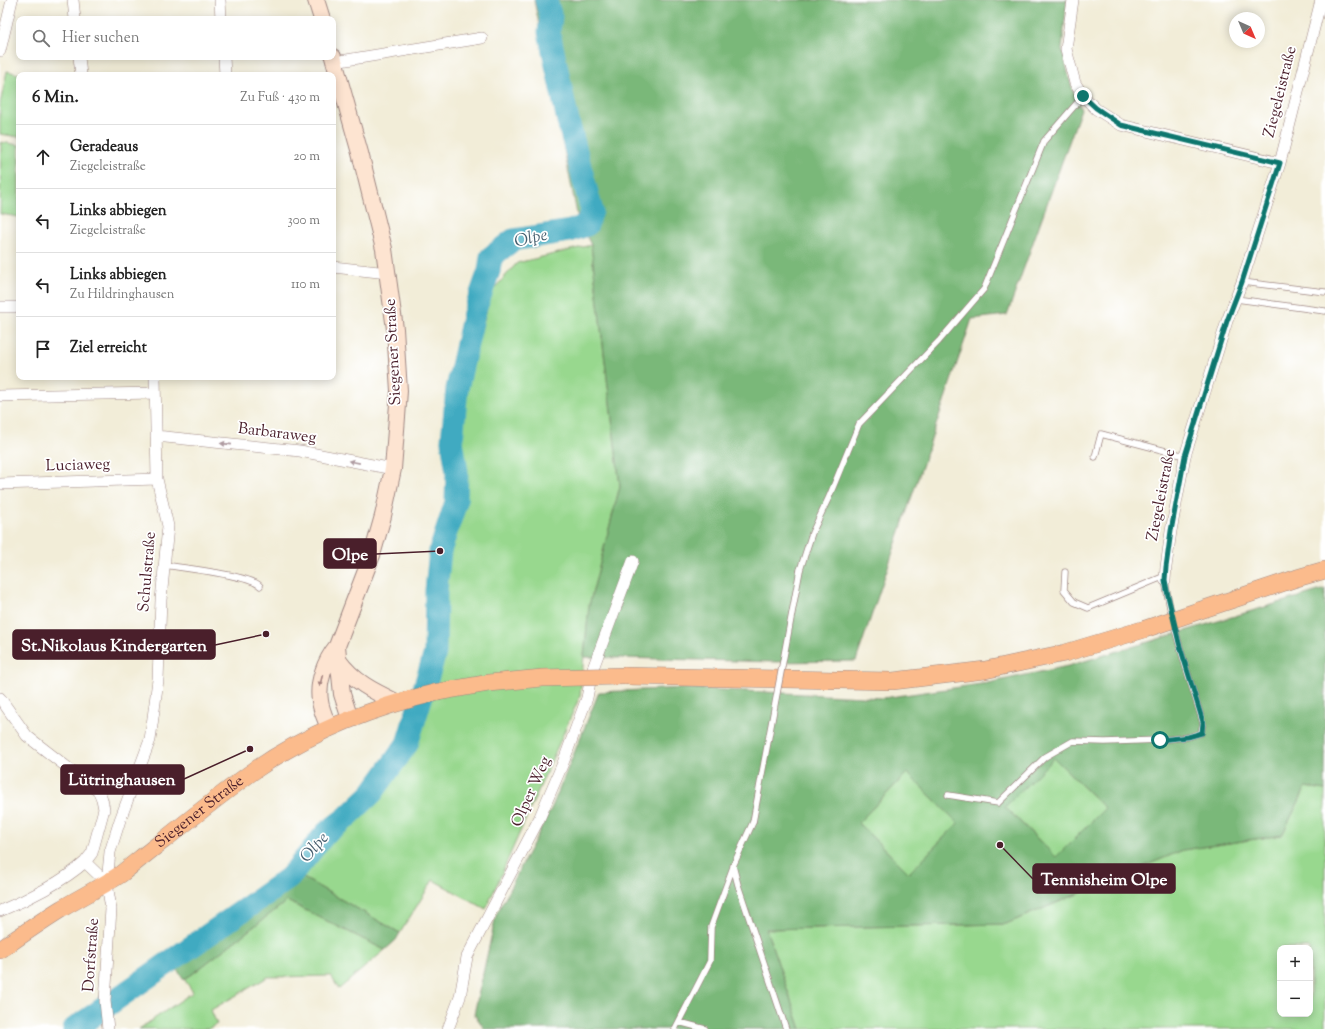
<!DOCTYPE html>
<html lang="de">
<head>
<meta charset="utf-8">
<style>
  :root { --surface:#fff; --page:#f2f2f2; --text:#222; --muted:#767676; --line:#e0e0e0 }
  body { margin:0; font-family:"Sorts Mill Goudy",serif; background:var(--page); color:var(--text) }
  .controls { position:absolute; right:12px; bottom:12px; display:grid; overflow:hidden; border-radius:8px; box-shadow:0 2px 10px #0003 }
  .controls button { width:36px; height:36px; display:grid; place-items:center; padding:0; border:0; border-bottom:1px solid var(--line); background:var(--surface); color:var(--text); font:20px sans-serif }
  .compass { position:absolute; left:1229px; top:12px; width:36px; height:36px; border-radius:50%; background:var(--surface); box-shadow:0 2px 10px #0003; rotate:136deg }
  .stop { position:absolute; width:12px; height:12px; margin:-9px; border:3px solid #0f766e; border-radius:50%; background:#fff }
  .stop.end { background:#0f766e; border-color:#fff; box-shadow:0 1px 4px #0008 }
  .list { margin:0; padding:0; list-style:none }
  h2 { display:flex; justify-content:space-between; align-items:center; height:52px; margin:0; padding:0 16px; font-size:17px }
  h2 small { font-size:13px; font-weight:400; color:var(--muted) }
  .list li { display:grid; grid-template-columns:26px 1fr auto; gap:12px; align-items:center; box-sizing:border-box; height:64px; padding:0 16px; border-top:1px solid var(--line) }
  .list b { display:block; font-size:15px; white-space:nowrap }
  .list p { margin:0; font-size:13px; white-space:nowrap; color:var(--muted) }
  .list em { font-size:13px; font-style:normal; color:var(--muted) }
  .icon { flex:none; width:22px; height:22px; fill:none; stroke:currentColor; stroke-width:2; stroke-linecap:round; stroke-linejoin:round }
  .map { position:relative; flex:none; width:1325px; height:1029px; overflow:hidden }
  .search { position:absolute; background:var(--surface); box-shadow:0 2px 10px #0003; left:16px; top:16px; width:320px; height:44px; display:flex; align-items:center; gap:10px; box-sizing:border-box; padding:0 14px; border-radius:8px; color:var(--muted); font-size:15px }
  .panel { position:absolute; background:var(--surface); box-shadow:0 2px 10px #0003; left:16px; top:72px; width:320px; height:308px; border-radius:8px }
  .map>svg:first-child { display:block }
  .green { fill:#98d88e; stroke:#717c5c; fill-rule:evenodd }
  .forest { fill:#7ab879; stroke:#626c52; fill-rule:evenodd }
  .lines { fill:none; stroke-linecap:round; stroke-linejoin:round }
  .river { stroke:#41aac1; stroke-width:23 }
  .lane-casing { stroke:#9e8682; stroke-width:7 }
  .street-casing { stroke:#9e8682; stroke-width:12 }
  .secondary-casing { stroke:#9e8682; stroke-width:18 }
  .primary-casing { stroke:#9e8682; stroke-width:18 }
  .lane { stroke:#fff; stroke-width:5.5 }
  .street { stroke:#fff; stroke-width:11 }
  .secondary { stroke:#fde4d1; stroke-width:16 }
  .primary { stroke:#fbbb8c; stroke-width:17 }
  .lane-bridge-casing { stroke:#9e8682; stroke-width:7; stroke-linecap:butt }
  .primary-bridge-casing { stroke:#9e8682; stroke-width:18; stroke-linecap:butt }
  .lane-bridge { stroke:#fff; stroke-width:5.5 }
  .primary-bridge { stroke:#fbbb8c; stroke-width:17 }
  .oneway { fill:#ae9aa0 }
  .oneway2 { fill:#a4827e }
  .route { stroke:#0f766e; stroke-width:5 }
  .labels { text-anchor:middle; dominant-baseline:central; stroke-width:3.5; stroke-linejoin:round; paint-order:stroke }
  .street-label { font-size:16px; fill:#4a1f2b; stroke:#fff }
  .water-label { font-size:17px; font-style:italic; fill:#465e6e; stroke:#fff }
  .leader { fill:none; stroke:#4a1f2b; stroke-width:1.5 }
  .callout-dot { fill:#4a1f2b; stroke:#fff; stroke-width:1.5 }
  .callout { fill:#4a1f2b; stroke:#4a1f2b; stroke-width:1.5 }
  .callout-label { font-size:17px; text-anchor:middle; font-weight:bold; fill:#fff }
</style>
</head>
<body>
<div class="map">
<svg width="1325" height="1029" viewBox="0 0 1325 1029">
  <rect width="100%" height="100%" fill="#fff"/>
  <filter id="ink" filterUnits="userSpaceOnUse"><feTurbulence type="fractalNoise" baseFrequency=".025" numOctaves="2"/><feDisplacementMap in="SourceGraphic" scale="8" xChannelSelector="R" yChannelSelector="G"/><feConvolveMatrix kernelMatrix="1 2 1 2 8 2 1 2 1" color-interpolation-filters="sRGB"/></filter>
  <filter id="wash" filterUnits="userSpaceOnUse"><feTurbulence type="fractalNoise" baseFrequency=".012" numOctaves="4" result="noise"/><feDisplacementMap in="SourceGraphic" scale="16" xChannelSelector="R" yChannelSelector="G"/><feGaussianBlur stdDeviation="0.9" result="paint"/><feColorMatrix in="noise" values="0 0 0 0 0 0 0 0 0 0 0 0 0 0 0 0 0 1.4 0 .05"/><feComposite in="paint" operator="in"/></filter>
  <g filter="url(#wash)">
    <rect width="100%" height="100%" fill="#f2edd8"/>
    <path class="green" d="M7,71L22,75H19V137L0,134V104Z
      M1,142L19,145V217L0,214Z
      M591,245L620,486L589,606L580,696L486,909L433,880L400,933L300,876L328,838L376,799L412,747L440,655L441,591L445,558L459,507L464,480L458,443L462,398L492,291L517,263Z
      M1054,758L1105,808L1056,857L1005,807Z
      M907,773L959,823L909,873L858,823Z
      M1306,787L1325,790V1029H801L766,929L1006,924L1183,850L1282,835ZM1280,948H1310V1014H1280Z
      M287,901L385,950L339,989L331,976L268,977L211,1010L217,1024L208,1029H139L193,992L184,979L191,975Z"/>
    <path class="forest" d="M534,0H1067L1062,49L1071,85L1081,109L1007,315L972,319L856,661L774,662L584,657L589,606L620,486L591,245L578,219Z
      M1325,589V790L1306,787L1282,835L1183,850L1006,924L766,929L801,1029H485L474,1014L496,915L552,807L599,692L685,688L883,698L988,683L1068,666ZM1054,758L1105,808L1056,857L1005,807ZM907,773L958,823L909,873L858,823Z
      M300,876L400,933L396,940L385,950L287,901L191,975L184,979L174,966Z"/>
    <g class="lines">
      <path class="river" d="M74,1029L289,878L326,833L346,818L372,793L407,744L435,653L436,591L440,551L456,502L457,472L452,440L457,389L474,313L489,271L491,257L513,240L570,231L587,225L592,211L568,121L549,32L551,17L546,0"/>
    </g>
  </g>
  <g filter="url(#ink)">
    <g class="lines">
      <defs>
        <path id="lane" d="M1242,282L1325,292
          M1236,299L1325,311
          M1095,457L1101,434L1185,456
          M164,565C183,568 250,575 260,586
          M800,570L812,533L829,497L859,424L939,341L984,289L1044,141L1083,96
          M1065,572L1064,590L1074,602L1088,608L1165,576
          M948,795L998,803L1045,757L1073,741L1105,742L1160,740L1188,737L1201,733L1203,723C1189,676 1172,629 1165,580
          M753,822L733,866L738,885L786,1029
          M679,1022L705,1029
          M675,1029L710,961L711,927L733,867"/>
        <path id="street" d="M73,0L75,19
          M220,0L221,19
          M1073,0L1066,49L1075,83L1083,96L1096,109L1121,125L1280,163
          M0,51L12,0
          M79,57L81,75
          M224,57L225,75
          M334,62L482,38
          M333,267L388,273
          M0,307H19
          M0,396L155,393
          M156,436L300,451L393,469
          M0,484L157,479
          M1165,580L1166,567L1171,531L1185,456L1227,321L1242,282L1280,163L1321,0
          M0,698L27,736L99,792L102,799L104,809L92,853L85,862
          M0,911C27,900 64,881 85,862L107,883
          M108,1029L105,1001L111,909L107,883L110,852L120,820L150,740L158,680L161,600L168,526L157,479L155,377
          M448,1029L460,997L467,957L539,819L563,763L587,698L592,671L633,561"/>
        <path id="secondary" d="M316,0L322,19
          M337,646L342,694L350,719
          M338,660C354,682 373,691 396,702
          M329,728C326,720 321,710 320,701C317,682 325,661 337,646L372,555L383,516L393,469L399,391L395,329L384,249L360,153L333,57"/>
        <g id="primary">
          <path d="M1198,611L1297,578L1325,570"/>
          <path d="M624,676L893,681L985,670L1065,653L1145,629"/>
          <path id="s1" d="M0,950C20,936 40,922 61,909C81,897 101,887 121,874C135,863 149,851 164,840C194,816 224,792 255,770C310,732 374,707 438,692"/>
        </g>
      </defs>
      <use href="#lane" class="lane-casing"/>
      <use href="#street" class="street-casing"/>
      <use href="#secondary" class="secondary-casing"/>
      <use href="#primary" class="primary-casing"/>
      <use href="#lane" class="lane"/>
      <use href="#street" class="street"/>
      <use href="#secondary" class="secondary"/>
      <use href="#primary" class="primary"/>
      <defs>
        <path id="lane-bridge" d="M753,822L800,570"/>
        <path id="primary-bridge" d="M1145,629L1198,611
          M438,692L489,683L542,678L624,676"/>
      </defs>
      <use href="#lane-bridge" class="lane-bridge-casing"/>
      <use href="#primary-bridge" class="primary-bridge-casing"/>
      <use href="#lane-bridge" class="lane-bridge"/>
      <use href="#primary-bridge" class="primary-bridge"/>
    </g>
    <defs><path id="oneway-solid" d="M-6-.8H1V-3.2L6.5 0L1 3.2V.8H-6Z"/></defs>
    <g class="oneway">
      <use href="#oneway-solid" transform="translate(226 444) rotate(-174)"/>
      <use href="#oneway-solid" transform="translate(354 462) rotate(-169)"/>
    </g>
    <use class="oneway2" href="#oneway-solid" transform="translate(321 681) rotate(104)"/>
  </g>
  <g class="lines" filter="url(#ink)">
    <path class="route" d="M1083,96L1096,108L1121,125L1280,163L1242,282L1227,321L1185,456L1171,531L1166,567L1165,580L1168,596L1179,643L1203,722L1202,733L1188,737L1160,740"/>
  </g>
  <g class="labels">
    <g class="street-label">
      <text transform="translate(1281 92) rotate(-76)">Ziegeleistraße</text>
      <text transform="translate(394 352) rotate(-93)">Siegener Straße</text>
      <text transform="translate(277 434) rotate(7)">Barbaraweg</text>
      <text transform="translate(78 466) rotate(-2)">Luciaweg</text>
      <text transform="translate(1162 495) rotate(-79)">Ziegeleistraße</text>
      <text transform="translate(148 572) rotate(-85)">Schulstraße</text>
      <text transform="translate(532 792) rotate(-66)">Olper Weg</text>
      <text stroke="none"><textPath href="#s1" startOffset="243">Siegener Straße</textPath></text>
      <text transform="translate(92 955) rotate(-86)">Dorfstraße</text>
    </g>
    <g class="water-label">
      <text transform="translate(531 239) rotate(-13)">Olpe</text>
      <text transform="translate(315 848) rotate(-49)">Olpe</text>
    </g>
  </g>
  <path class="leader" d="M440 551L376 554M266 634L215 645M250 749L184 779M1000 845L1033 879"/>
  <g class="callout-dot">
    <circle cx="440" cy="551" r="4"/>
    <circle cx="266" cy="634" r="4"/>
    <circle cx="250" cy="749" r="4"/>
    <circle cx="1000" cy="845" r="4"/>
  </g>
  <g class="callout">
    <rect x="324" y="539" width="52" height="29" rx="4"/>
    <rect x="13" y="630" width="202" height="29" rx="4"/>
    <rect x="61" y="765" width="123" height="29" rx="4"/>
    <rect x="1033" y="864" width="142" height="29" rx="4"/>
  </g>
  <g class="callout-label">
    <text x="350" y="560">Olpe</text>
    <text x="114" y="651">St.Nikolaus Kindergarten</text>
    <text x="122" y="785">Lütringhausen</text>
    <text x="1104" y="885">Tennisheim Olpe</text>
  </g>
</svg>
<div class="controls">
<button>+</button>
<button>−</button>
</div>
<svg class="compass" viewBox="-18 -18 36 36"><path d="M0-13l5 13h-10z" fill="#e53935"/><path d="M0 13l5-13h-10z" fill="#767676"/></svg>
<div class="stop" style="left:1160px;top:740px"></div>
<div class="stop end" style="left:1083px;top:96px"></div>
<div class="search"><svg class="icon" aria-label="search" viewBox="0 0 24 24"><circle cx="10" cy="10" r="6"/><path d="M15 15l6 6"/></svg>Hier suchen</div>
<section class="panel">
<h2>6 Min.<small>Zu Fuß · 430 m</small></h2>
<ul class="list">
<li><svg class="icon" aria-label="ahead" viewBox="0 0 24 24"><path d="M12 20V5M6 11l6-6 6 6"/></svg><div><b>Geradeaus</b><p>Ziegeleistraße</p></div><em>20 m</em></li>
<li><svg class="icon" aria-label="left" viewBox="0 0 24 24"><path d="M17 20v-9H6M10 6l-5 5 5 5"/></svg><div><b>Links abbiegen</b><p>Ziegeleistraße</p></div><em>300 m</em></li>
<li><svg class="icon" aria-label="left" viewBox="0 0 24 24"><path d="M17 20v-9H6M10 6l-5 5 5 5"/></svg><div><b>Links abbiegen</b><p>Zu Hildringhausen</p></div><em>110 m</em></li>
<li><svg class="icon" aria-label="arrive" viewBox="0 0 24 24"><path d="M6 21V4h12l-3 4 3 4H6"/></svg><div><b>Ziel erreicht</b></div></li>
</ul>
</section>
</div>
</body>
</html>
